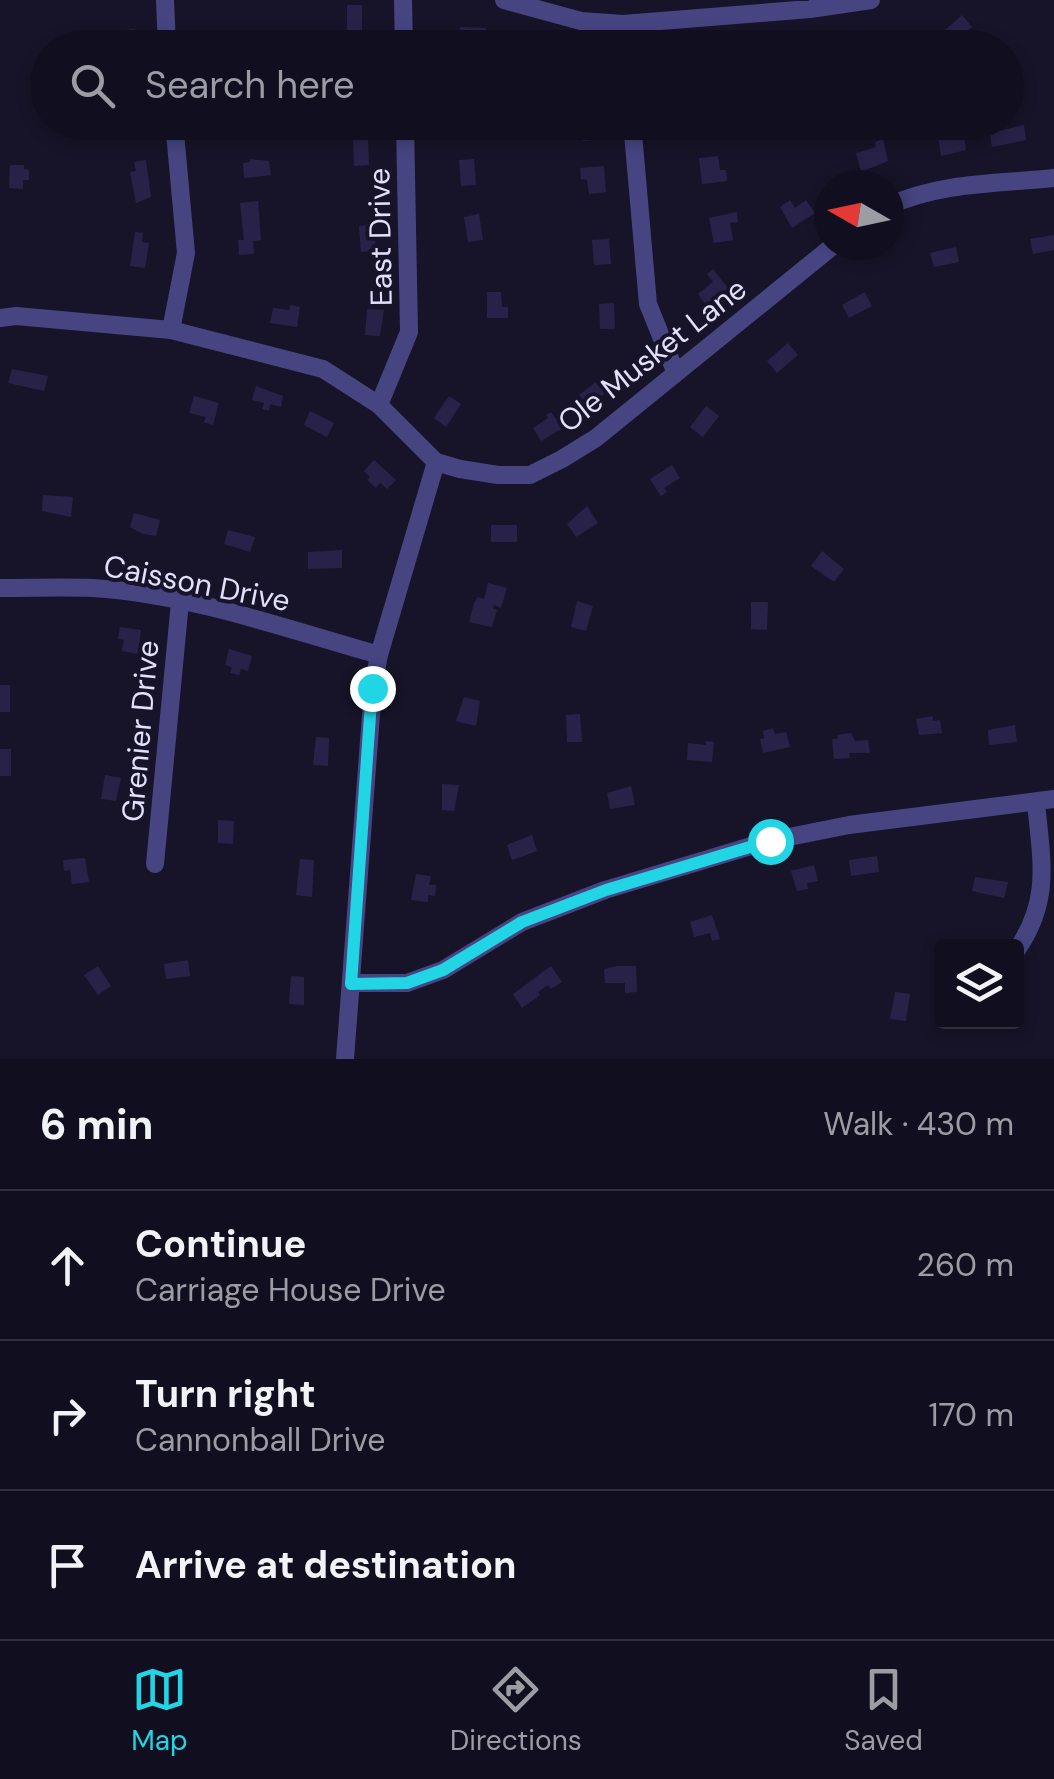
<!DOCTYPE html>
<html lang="en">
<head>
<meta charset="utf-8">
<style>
  :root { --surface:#110f1f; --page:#1a1828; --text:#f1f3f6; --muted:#9c9ca4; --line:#302f3d; --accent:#22d5e5 }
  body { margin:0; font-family:"DM Sans",sans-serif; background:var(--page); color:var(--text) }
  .controls { position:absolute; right:30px; bottom:30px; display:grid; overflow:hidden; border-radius:10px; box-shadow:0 5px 15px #0003 }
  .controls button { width:90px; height:90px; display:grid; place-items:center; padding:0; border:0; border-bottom:2px solid var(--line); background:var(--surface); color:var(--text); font:50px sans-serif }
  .compass { position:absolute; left:814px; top:170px; width:90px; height:90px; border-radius:50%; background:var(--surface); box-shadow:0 5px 15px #0003; rotate:279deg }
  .stop { position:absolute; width:30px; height:30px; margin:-22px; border:8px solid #22d5e5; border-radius:50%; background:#fff }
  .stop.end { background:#22d5e5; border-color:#fff; box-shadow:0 2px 10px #0008 }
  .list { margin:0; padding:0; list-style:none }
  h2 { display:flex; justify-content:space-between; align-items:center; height:130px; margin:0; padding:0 40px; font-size:42px }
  h2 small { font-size:32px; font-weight:400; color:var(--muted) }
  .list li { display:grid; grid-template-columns:65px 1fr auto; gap:30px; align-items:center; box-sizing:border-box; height:150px; padding:0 40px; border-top:2px solid var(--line) }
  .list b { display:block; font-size:38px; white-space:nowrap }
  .list p { margin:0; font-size:32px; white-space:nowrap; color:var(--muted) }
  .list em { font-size:32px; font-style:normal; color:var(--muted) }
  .icon { flex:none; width:55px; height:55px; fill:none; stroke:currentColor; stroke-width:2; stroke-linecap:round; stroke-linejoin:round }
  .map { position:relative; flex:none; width:1054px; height:1059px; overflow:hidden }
  .search { position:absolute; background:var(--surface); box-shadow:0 5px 15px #0003; left:30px; right:30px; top:30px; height:110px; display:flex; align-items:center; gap:25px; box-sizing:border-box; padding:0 35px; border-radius:55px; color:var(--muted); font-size:38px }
  .sheet { height:580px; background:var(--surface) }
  nav { display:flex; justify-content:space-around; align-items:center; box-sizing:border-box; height:140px; border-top:2px solid var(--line); background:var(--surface); font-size:28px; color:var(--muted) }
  nav a { display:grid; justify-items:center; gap:5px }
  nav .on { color:var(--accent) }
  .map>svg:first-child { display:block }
  .building { fill:#292248 }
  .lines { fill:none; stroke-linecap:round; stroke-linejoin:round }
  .minor { stroke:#464582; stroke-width:18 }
  .route { stroke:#22d5e5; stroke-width:12 }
  .labels { text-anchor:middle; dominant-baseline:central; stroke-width:8; stroke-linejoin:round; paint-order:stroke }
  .street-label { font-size:30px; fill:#e2e0fb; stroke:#171429 }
</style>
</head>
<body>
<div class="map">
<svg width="1054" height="1059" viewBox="0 0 1054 1059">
  <rect width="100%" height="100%" fill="#171429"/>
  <path class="building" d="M347,5H362V30H347Z
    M962,15L972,27L947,47L941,41L946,36L943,32Z
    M460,27L486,28V45L460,44Z
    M134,29L135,48H108V41L115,40L114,31Z
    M581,122H596L597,140L583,141Z
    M1024,125L1026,140L992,147L990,133Z
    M964,134L966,150L941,156L938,137Z
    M368,139L369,165L354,166L353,140Z
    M883,139L888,161L861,172L856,153L876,147L875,142Z
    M718,156L720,170H726L727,181L702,184L699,158Z
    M250,159L269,161L271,175L244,178L243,163L250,162Z
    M474,159L476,185L461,186L459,160Z
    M146,160L151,197L136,203L130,172L136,171L134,162Z
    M10,165H24V169L29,170V180H23V189L9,188Z
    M604,166L606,192L589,194L587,180L581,179L580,168Z
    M790,200L795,208L806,200L815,213L792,228L780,207Z
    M258,201L261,240L253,241L254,254L239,255L238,240H244L240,203Z
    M737,212L738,222L730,223L733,240L714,243L709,218Z
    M479,214L483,240L468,242L464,217Z
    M374,225L376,251L361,252L359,226Z
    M135,232L143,233L142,242L149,243L145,268L130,266Z
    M1054,235V250L1033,254L1030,239Z
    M609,239L611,264L594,265L592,240Z
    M956,247L959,262L934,267L930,253Z
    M713,269L730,291L705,304L698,294L713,282L707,274Z
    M487,292H501L502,307H508V318H487Z
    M865,292L872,306L849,318L842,305Z
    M614,303L615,329H600L599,304Z
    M290,305L300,307L297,327L270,323L273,308L290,310Z
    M367,309L384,310L380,336L365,335Z
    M788,343L798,355L777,373L767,361Z
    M12,369L48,376L44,391L8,383Z
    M600,379L609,390L589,407L579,395Z
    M256,386L283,396L281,407L270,404L269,411L262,409L264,403L252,400Z
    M194,396L219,403L213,425L204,422L206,417L189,413Z
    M449,396L461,404L446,427L434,418Z
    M706,406L719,416L703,437L690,427Z
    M310,411L334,423L327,437L304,425Z
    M551,412L563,428L541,441L533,428L548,418L546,415Z
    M374,460L396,480L387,489L380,483L376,488L367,480L370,477L364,471Z
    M672,465L680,478L664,488L667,492L661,496L650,479Z
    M43,495L73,497L71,517L42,511Z
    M587,506L598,523L576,537L567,524Z
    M134,513L160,520L156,536L143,534L130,527Z
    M491,525H517V542H491Z
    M228,530L255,537L250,552L224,544Z
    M342,550V568L308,569V552Z
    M822,551L844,569L834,582L811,566Z
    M488,583L507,588L501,608L494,605L493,609L497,610L492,627L469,622L474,603L478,597L484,599Z
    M577,601L593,606L586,631L571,627Z
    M751,602H768L767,630L751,629Z
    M120,627L141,630L138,654L122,651L124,640L118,639Z
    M229,649L252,656L248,671L241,669L239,675L230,673L232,667L225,665Z
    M0,685H10V712H0Z
    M464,697L480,701L476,726L456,721Z
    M580,714L582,742H567L566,715Z
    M933,716V721L940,720L942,733L919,735L916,719Z
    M1015,725L1017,742L989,745L988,730Z
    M773,728L775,734L786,732L790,747L763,753L760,739L764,738L763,731Z
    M851,733L855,741L868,740L870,753H849L850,758L834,759L832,739H838L837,735Z
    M316,737L329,738L328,766L313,765Z
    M706,741L714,742L712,762L687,760L688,743L706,745Z
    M0,749H11V776H0Z
    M105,775L121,778L116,801L101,799Z
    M442,784L459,785L454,811L442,810Z
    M631,786L635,805L610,809L607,793Z
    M218,820L234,821L233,844L218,843Z
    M532,835L537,851L512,860L507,845Z
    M877,856L879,872L851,876L849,860Z
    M85,858L89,882L72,884L70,870L64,871L63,860Z
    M300,859L314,860L312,897L296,895Z
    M814,865L818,881L807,883L808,889L797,891L791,871Z
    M416,874L431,876L429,885H436L435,896L428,895V902L411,900Z
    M975,877L1008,882L1004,898L972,891Z
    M712,915L720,939L712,941L710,933L694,937L690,922Z
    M188,960L190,976L166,979L164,964Z
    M98,966L111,986L98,995L84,975Z
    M551,966L562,982L551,989L548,985L538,992L540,995L522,1008L513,994Z
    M617,966H636L637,992L625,993V983H605L604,969Z
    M291,976L304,977V1005L289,1004Z
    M895,992L910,994L906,1021L890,1019Z"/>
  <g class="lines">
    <path class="minor" d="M165,0L167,48
      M403,0L404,48
      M504,0L581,21L623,24L810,9L871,0
      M623,24L625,48
      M632,122L648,304L675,371
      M889,206C941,182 998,184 1054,178
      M0,318L16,316L171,330L186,253L174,122
      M171,330L323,369L379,405L436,462L460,469L498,475H530L562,459L596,438L834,245
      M379,405L409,332L405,122
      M0,588C31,588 62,587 93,588C189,594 287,629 379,655
      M155,864L180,602
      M1016,951C1052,900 1041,859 1036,802
      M351,983H407L443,970L522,922L605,890L764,842L849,825L1054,799
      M345,1059L373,688L379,655L436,462"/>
  </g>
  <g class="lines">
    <path class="route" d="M372,688L351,984L407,983L443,970L522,922L606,890L770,841"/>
  </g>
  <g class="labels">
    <g class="street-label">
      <text transform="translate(380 237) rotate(-91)">East Drive</text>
      <text transform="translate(652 355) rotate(-38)">Ole Musket Lane</text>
      <text transform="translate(197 583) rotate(11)">Caisson Drive</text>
      <text transform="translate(140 731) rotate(-85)">Grenier Drive</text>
    </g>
  </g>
</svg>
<div class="controls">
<button><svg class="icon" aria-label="layers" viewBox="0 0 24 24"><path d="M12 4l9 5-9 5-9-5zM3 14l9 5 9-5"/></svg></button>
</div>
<svg class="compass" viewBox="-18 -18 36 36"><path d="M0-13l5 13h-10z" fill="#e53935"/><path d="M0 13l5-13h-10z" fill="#9c9ca4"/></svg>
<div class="stop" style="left:770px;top:841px"></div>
<div class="stop end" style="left:372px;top:688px"></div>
<div class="search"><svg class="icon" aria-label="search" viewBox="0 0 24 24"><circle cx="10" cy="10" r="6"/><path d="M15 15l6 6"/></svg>Search here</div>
</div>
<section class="sheet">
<h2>6 min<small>Walk · 430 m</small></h2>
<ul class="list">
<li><svg class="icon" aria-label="ahead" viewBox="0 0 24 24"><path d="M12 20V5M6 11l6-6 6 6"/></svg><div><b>Continue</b><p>Carriage House Drive</p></div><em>260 m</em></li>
<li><svg class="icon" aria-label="right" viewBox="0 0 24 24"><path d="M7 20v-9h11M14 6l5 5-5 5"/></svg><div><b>Turn right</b><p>Cannonball Drive</p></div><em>170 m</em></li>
<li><svg class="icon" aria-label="arrive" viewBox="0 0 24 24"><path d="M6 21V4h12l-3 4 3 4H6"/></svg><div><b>Arrive at destination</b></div></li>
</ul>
</section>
<nav>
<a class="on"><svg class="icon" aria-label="map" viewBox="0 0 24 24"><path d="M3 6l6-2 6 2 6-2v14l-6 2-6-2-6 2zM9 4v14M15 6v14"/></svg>Map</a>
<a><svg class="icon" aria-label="directions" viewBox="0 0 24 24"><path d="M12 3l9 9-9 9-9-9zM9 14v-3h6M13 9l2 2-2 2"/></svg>Directions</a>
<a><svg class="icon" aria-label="saved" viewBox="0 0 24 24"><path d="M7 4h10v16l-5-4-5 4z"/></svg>Saved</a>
</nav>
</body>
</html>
